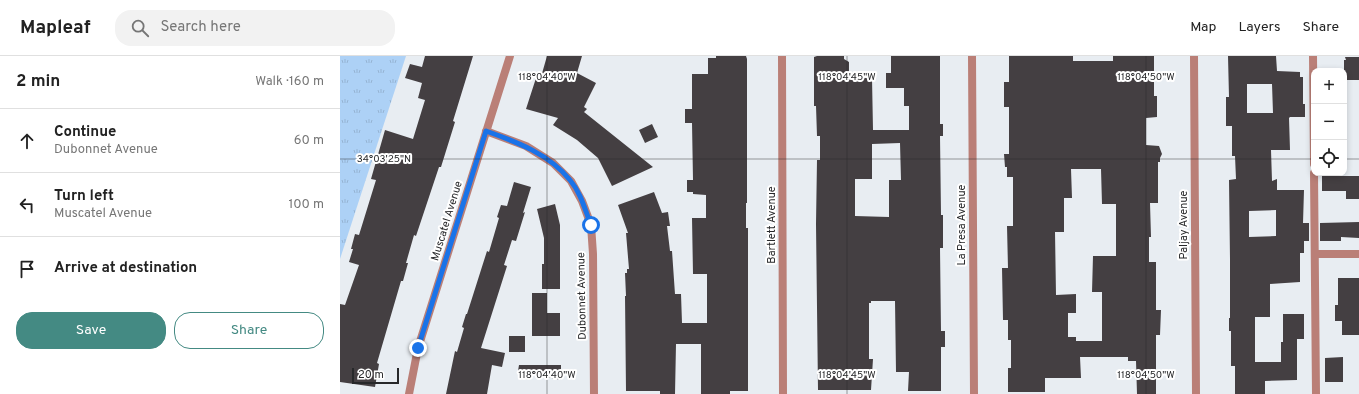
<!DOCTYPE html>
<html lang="en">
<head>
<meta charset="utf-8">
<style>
  :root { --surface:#fff; --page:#f2f2f2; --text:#222; --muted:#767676; --line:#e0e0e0; --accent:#448a83 }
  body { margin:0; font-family:Overpass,sans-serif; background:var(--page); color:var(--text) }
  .controls { position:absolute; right:12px; top:12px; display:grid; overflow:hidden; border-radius:8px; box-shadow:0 2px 6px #0003 }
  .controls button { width:36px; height:36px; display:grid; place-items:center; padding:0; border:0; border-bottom:1px solid var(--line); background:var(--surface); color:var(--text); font:20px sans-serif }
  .scale { position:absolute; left:12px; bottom:10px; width:47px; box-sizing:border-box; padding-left:4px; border:2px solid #27282a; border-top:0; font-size:11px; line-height:14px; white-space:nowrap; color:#27282a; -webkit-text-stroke:3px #fff; paint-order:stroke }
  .stop { position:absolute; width:12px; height:12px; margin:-9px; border:3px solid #1a73e8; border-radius:50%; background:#fff }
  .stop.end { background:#1a73e8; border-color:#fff; box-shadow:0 1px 4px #0008 }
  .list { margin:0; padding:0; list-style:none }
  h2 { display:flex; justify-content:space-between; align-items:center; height:52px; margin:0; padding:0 16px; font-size:17px }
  h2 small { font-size:13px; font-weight:400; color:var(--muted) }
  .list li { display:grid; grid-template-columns:26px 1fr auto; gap:12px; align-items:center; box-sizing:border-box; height:64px; padding:0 16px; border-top:1px solid var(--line) }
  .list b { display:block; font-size:15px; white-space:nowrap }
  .list p { margin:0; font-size:13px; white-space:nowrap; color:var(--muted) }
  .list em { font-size:13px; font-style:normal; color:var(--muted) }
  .actions { display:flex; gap:8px; padding:12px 16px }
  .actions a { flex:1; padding:9px 0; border:1px solid var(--accent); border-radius:16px; text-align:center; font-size:14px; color:var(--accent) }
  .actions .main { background:var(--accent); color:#fff }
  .icon { flex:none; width:22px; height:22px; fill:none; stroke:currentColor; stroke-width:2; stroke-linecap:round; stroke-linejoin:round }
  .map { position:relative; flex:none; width:1019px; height:338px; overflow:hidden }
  header { display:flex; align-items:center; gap:24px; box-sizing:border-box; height:56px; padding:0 20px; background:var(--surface); border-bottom:1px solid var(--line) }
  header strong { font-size:19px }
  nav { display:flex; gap:22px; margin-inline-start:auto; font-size:14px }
  .search { width:280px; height:36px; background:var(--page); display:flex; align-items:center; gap:10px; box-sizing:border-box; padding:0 14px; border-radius:16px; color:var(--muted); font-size:15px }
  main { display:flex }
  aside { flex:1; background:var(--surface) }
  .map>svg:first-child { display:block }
  .grass { fill:url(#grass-tufts) }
  .building { fill:#443f42; fill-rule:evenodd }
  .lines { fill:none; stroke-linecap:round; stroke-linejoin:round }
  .service { stroke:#ba7f77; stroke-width:8 }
  .minor { stroke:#ba7f77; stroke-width:8 }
  .route { stroke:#1a73e8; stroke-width:5 }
  .ticks { fill:none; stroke:#27282a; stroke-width:1; stroke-opacity:0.45 }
  .labels { text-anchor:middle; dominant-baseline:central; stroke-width:4; stroke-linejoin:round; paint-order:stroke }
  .street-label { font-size:11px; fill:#27282a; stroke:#fff }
  .ticks-label { font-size:10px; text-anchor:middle; fill:#27282a; stroke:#fff; stroke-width:4; stroke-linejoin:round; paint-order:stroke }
</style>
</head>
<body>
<header>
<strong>Mapleaf</strong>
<div class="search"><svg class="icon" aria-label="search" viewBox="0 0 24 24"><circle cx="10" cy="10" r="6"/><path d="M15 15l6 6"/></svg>Search here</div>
<nav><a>Map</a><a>Layers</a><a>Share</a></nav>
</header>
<main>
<aside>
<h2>2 min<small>Walk · 160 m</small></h2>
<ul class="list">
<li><svg class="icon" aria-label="ahead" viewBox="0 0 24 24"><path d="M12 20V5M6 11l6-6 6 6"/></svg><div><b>Continue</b><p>Dubonnet Avenue</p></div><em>60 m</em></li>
<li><svg class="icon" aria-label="left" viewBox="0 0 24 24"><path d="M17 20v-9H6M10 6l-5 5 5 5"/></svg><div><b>Turn left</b><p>Muscatel Avenue</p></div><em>100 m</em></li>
<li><svg class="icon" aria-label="arrive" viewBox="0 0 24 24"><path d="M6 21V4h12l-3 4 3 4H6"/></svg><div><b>Arrive at destination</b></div></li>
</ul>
<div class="actions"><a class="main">Save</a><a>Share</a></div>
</aside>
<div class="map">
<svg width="1019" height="338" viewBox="0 0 1019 338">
  <defs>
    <pattern id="grass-tufts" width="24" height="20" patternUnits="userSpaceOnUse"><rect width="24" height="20" fill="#add1f6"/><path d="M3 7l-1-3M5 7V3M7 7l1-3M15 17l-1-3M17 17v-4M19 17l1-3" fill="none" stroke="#95b3d3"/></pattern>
  </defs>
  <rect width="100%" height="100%" fill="#e8edf2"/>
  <path class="grass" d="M0,0H66L0,203Z"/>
  <path class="building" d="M85,0H133L113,65L115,66L101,111H99L76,180L74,179L66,207H68L63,225H61L37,307L39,308L35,331L0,326V248L5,249L19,209L9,206L13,193H11L15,178L19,179L36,124L31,123L45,74L73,83L85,44L78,42L82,27L65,22L70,8L82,11Z
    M207,0H242L237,17L256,27L244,51L247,53L244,56L313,111L272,130L258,102L237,84L213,69L218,62L186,53L197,19L201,21Z
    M376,0H406L407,3V147H406V172H408V335H390V338H361V288H336L335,338H320V335H286L285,240H286L285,217H287V213H289L286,177H288L278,149L314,136L322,157L328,156L330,170H327L330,195H332L335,238H341L342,267H367V218H353L352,162H366V139L353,138V136H347V124H353L352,67H345V53H352V18H368V2H376Z
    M477,0H504V3L509,6V19H521V22H532L533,74H569V50H564V32H546V17H551V0H600V68H603V80H600L601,159H603V192H600L601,275H605V291H601V335H568L569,316H556L555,245H531V247H529V303H533L531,334H478L476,168L477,104H480V80H477L476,50H474V1ZM560,87L561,124H549V161L515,160V123H532V88Z
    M669,0H733V5H773V0H814V40H817V61L806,62V89L819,90L822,98L820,102V106H818V147H810L811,181H809V206H816V254H821L820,279H816V338H797L796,305H788V301H740L741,322H705V336H668V312H671V284H668V264H663L662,212H668L667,170H673V121H667V111H665L664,98H669V51H664V26H669ZM731,113H761L762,148H776V200H753L752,236H762V285H736V281H728V257H736V238L716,239L715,176H724V142H732Z
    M888,0H936L937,15L960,16V21H963V48H965V61H950L949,62L950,94H931L932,125L937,123V134H964L963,167H969V185H964V197H960V226L930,228V261H915V306H941V286H943V258H964V283H957V324L925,325V338H895V310H891V275H889V262H890V203L889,124L896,123L895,100H892V70H886V41H889ZM907,28H932L933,57H907ZM936,154V180L909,181V155Z
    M1005,1H1019V24H1005V22H1004V4H1006Z
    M312,68L318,81L305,87L299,74Z
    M982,117H999V120H1019V143H1006V135H982Z
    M174,126L191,131L183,157L185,156L176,185L172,184L164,209L167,210L141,292L165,297L162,311L152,309L147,338H106L115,295L117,296L124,272L122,271L126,258H127L147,195L149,196L159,162L157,161L161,149L167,150Z
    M215,148L220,169V233H202V208H204V182L197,153Z
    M1019,166V182L1001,181V185H980V167Z
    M998,222H1019V279H1002V265H995V249H998Z
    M192,237H207V257H220V280H192Z
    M169,280H185V296H169Z
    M1003,301V326H985V302Z
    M179,309H221V324L178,315Z"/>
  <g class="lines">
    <path class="service" d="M973,0L974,108
      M974,117L976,338
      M975,198H1019"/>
    <path class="minor" d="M442,0L443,338
      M632,0L634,338
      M854,0L856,338
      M146,75L186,90L213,107L231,125L242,145L251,169L253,198L254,338
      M69,338L78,292L170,0"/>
  </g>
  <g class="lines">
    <path class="route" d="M78,292L146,75C177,86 209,98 230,124C241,137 245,154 251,169"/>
  </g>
  <path class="ticks" d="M207,0V338M507,0V338M806,0V338M0,103H974M1004,103H1019"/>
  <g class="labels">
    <g class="street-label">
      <text transform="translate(107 165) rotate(-73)">Muscatel Avenue</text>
      <text transform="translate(432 169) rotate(-90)">Bartlett Avenue</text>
      <text transform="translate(622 169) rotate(-90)">La Presa Avenue</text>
      <text transform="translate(844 169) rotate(-90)">Paljay Avenue</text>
      <text transform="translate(242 240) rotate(-91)">Dubonnet Avenue</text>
    </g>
  </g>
  <g class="ticks-label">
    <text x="207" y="24">118°04'40"W</text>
    <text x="507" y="24">118°04'45"W</text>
    <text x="806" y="24">118°04'50"W</text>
    <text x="44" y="106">34°03'25"N</text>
    <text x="207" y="322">118°04'40"W</text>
    <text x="507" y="322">118°04'45"W</text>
    <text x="806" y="322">118°04'50"W</text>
  </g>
</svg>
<div class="controls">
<button>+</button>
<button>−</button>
<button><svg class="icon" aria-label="locate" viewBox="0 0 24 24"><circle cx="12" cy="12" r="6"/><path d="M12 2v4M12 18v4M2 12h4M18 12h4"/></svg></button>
</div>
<div class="scale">20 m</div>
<div class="stop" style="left:251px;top:169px"></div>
<div class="stop end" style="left:78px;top:292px"></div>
</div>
</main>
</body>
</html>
